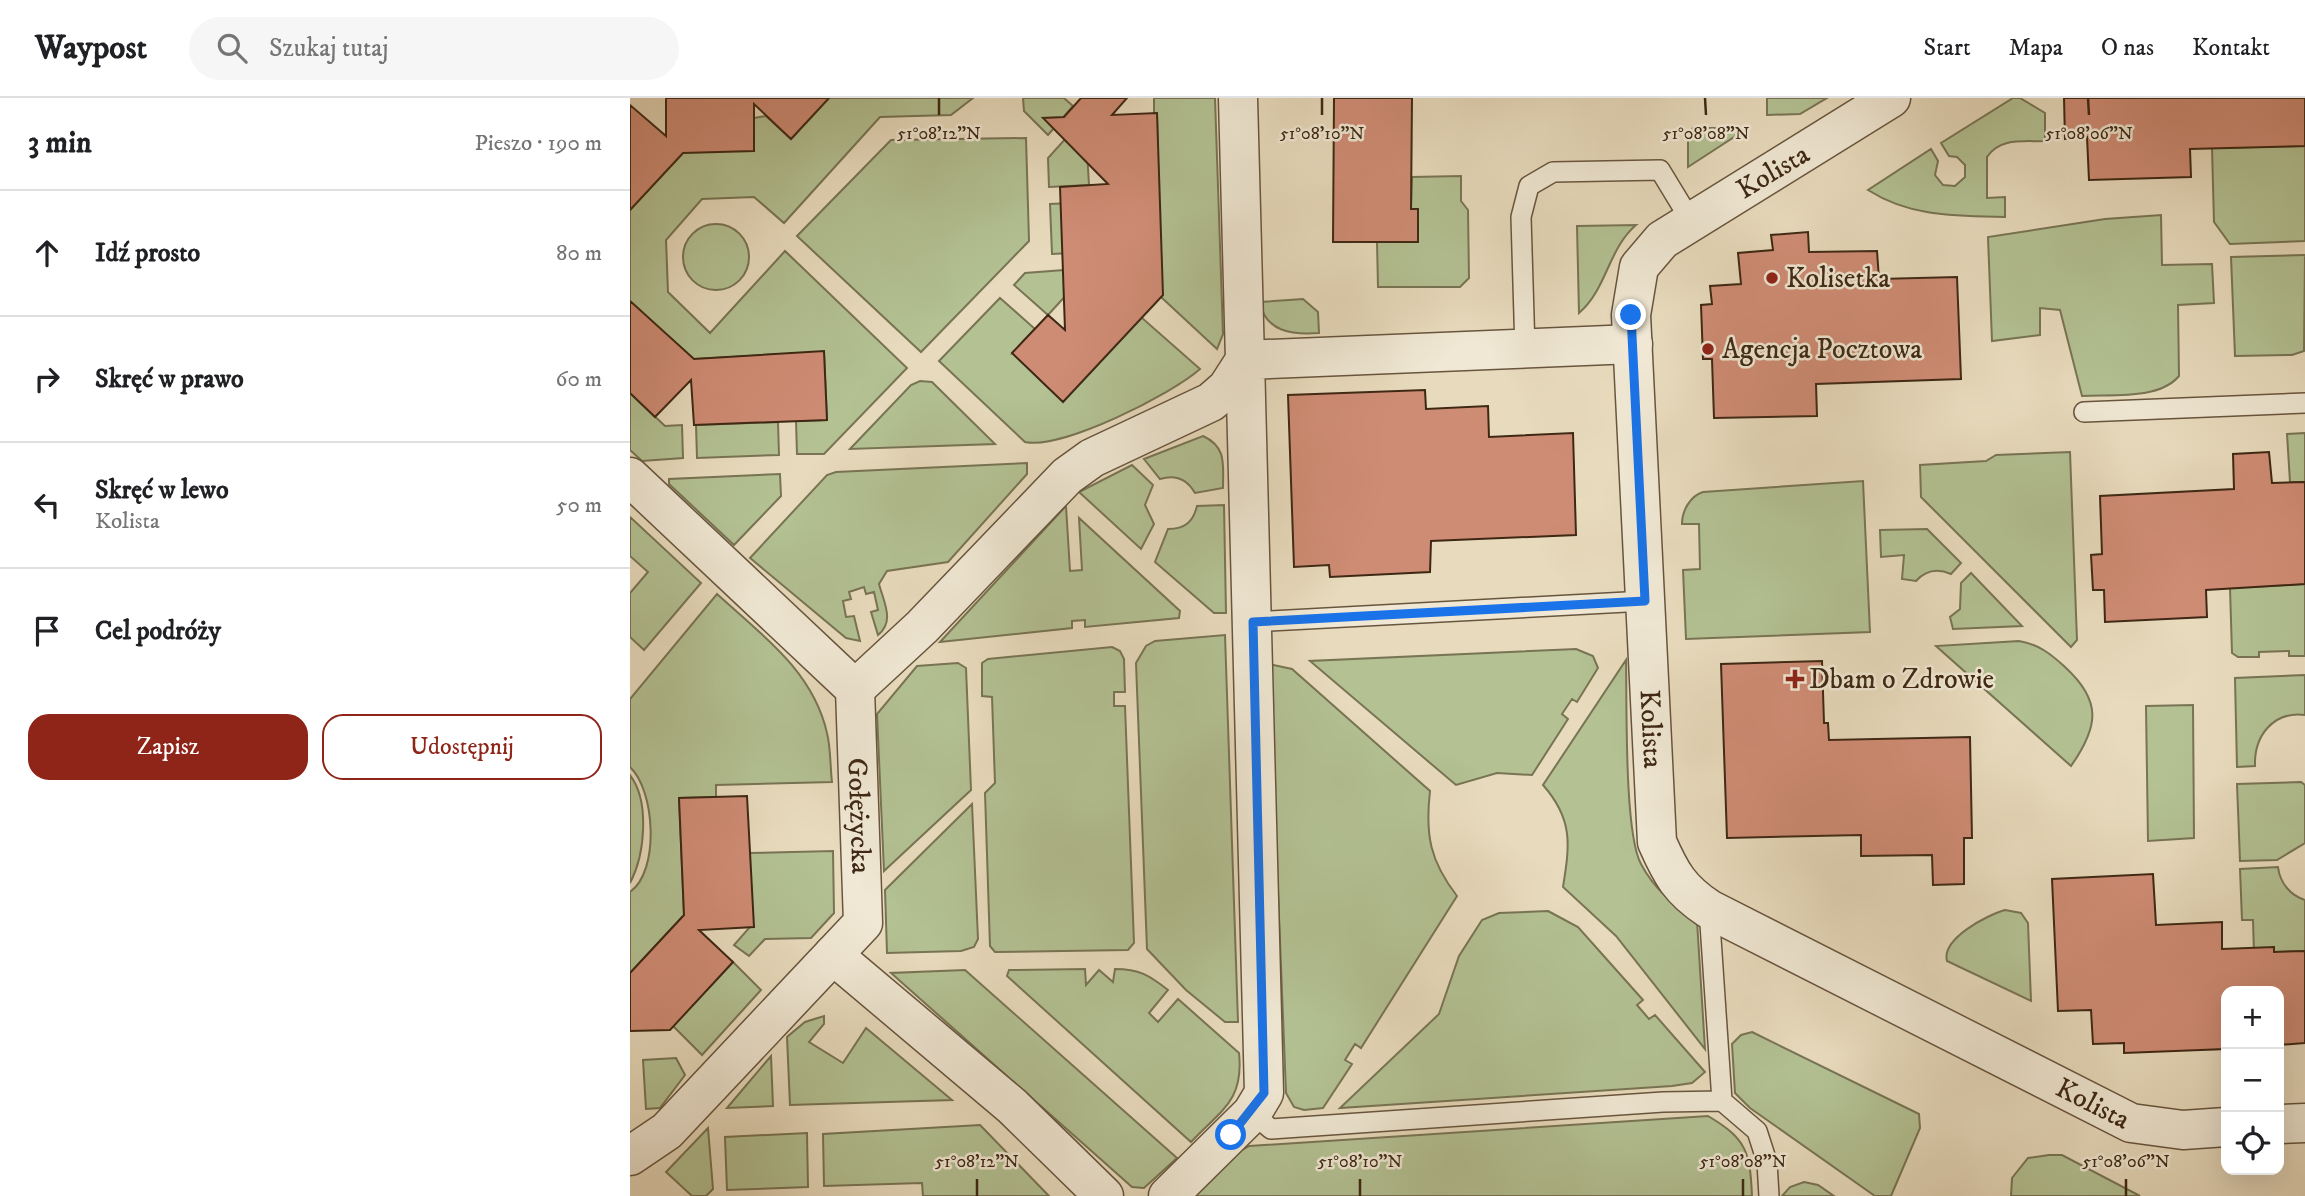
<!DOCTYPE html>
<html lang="pl">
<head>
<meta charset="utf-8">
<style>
  :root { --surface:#fff; --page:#f6f6f6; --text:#202124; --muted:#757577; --line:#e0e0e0; --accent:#8f2418 }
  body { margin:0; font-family:"IM FELL DW Pica",serif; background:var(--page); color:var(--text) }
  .controls { position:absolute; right:21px; bottom:21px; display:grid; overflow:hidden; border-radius:14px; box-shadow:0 7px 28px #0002 }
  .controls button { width:63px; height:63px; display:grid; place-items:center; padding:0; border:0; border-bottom:2px solid var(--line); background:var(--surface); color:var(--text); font:35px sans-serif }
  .stop { position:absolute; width:21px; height:21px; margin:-16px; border:5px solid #1a73e8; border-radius:50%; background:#fff }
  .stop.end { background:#1a73e8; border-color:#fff; box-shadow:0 2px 7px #0008 }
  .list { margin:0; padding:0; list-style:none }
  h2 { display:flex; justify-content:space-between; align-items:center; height:91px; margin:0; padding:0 28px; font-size:30px }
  h2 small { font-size:23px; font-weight:400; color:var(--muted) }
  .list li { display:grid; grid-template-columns:46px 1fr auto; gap:21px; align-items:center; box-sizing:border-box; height:126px; padding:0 28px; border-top:2px solid var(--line) }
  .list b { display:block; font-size:26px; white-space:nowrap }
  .list p { margin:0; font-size:23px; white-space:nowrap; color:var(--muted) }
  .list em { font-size:23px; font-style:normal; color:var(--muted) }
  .actions { display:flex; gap:14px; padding:21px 28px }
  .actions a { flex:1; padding:16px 0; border:2px solid var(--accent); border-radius:21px; text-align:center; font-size:24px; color:var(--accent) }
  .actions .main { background:var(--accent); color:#fff }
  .icon { flex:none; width:38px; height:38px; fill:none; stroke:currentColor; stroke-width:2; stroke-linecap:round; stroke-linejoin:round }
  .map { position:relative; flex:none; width:1675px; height:1098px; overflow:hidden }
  header { display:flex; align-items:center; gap:42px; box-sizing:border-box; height:98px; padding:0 35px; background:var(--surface); border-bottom:2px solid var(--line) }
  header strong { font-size:33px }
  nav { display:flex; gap:38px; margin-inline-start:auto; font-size:24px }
  .search { width:490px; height:63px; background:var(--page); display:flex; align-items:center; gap:18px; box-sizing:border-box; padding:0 24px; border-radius:38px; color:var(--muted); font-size:26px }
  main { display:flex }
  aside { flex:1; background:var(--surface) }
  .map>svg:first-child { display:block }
  .green { fill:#b3c193; stroke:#787454; stroke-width:2 }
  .building { fill:#cf8c75; stroke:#3e2814; stroke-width:2 }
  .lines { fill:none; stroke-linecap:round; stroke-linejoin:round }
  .service-casing { stroke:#68553e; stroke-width:22 }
  .minor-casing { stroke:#68553e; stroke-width:41 }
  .service { stroke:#f0e8d4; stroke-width:19 }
  .minor { stroke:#f0e8d4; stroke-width:38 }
  .route { stroke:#1a73e8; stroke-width:9 }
  .ticks { fill:none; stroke:#3e2814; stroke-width:2.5 }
  .poi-dot { fill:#8f2418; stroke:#f0e8d4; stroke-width:2.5 }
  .labels { text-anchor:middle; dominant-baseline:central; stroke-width:5; stroke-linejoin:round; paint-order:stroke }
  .street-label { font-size:28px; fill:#3e2814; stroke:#f0e8d4 }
  .poi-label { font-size:28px; fill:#3e2814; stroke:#f0e8d4; text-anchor:start }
  .ticks-label { font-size:18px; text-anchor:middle; fill:#3e2814; stroke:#f0e8d4; stroke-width:5; stroke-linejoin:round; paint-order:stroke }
</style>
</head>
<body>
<header>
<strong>Waypost</strong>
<div class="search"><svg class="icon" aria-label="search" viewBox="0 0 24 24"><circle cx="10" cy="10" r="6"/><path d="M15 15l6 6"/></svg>Szukaj tutaj</div>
<nav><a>Start</a><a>Mapa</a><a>O nas</a><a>Kontakt</a></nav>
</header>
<main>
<aside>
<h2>3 min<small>Pieszo · 190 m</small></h2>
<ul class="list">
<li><svg class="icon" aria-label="ahead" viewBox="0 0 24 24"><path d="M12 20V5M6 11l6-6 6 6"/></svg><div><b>Idź prosto</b></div><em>80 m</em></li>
<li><svg class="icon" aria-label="right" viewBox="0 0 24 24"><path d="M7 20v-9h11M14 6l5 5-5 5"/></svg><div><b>Skręć w prawo</b></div><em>60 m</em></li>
<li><svg class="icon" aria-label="left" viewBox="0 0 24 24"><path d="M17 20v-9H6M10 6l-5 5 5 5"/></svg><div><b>Skręć w lewo</b><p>Kolista</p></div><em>50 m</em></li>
<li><svg class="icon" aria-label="arrive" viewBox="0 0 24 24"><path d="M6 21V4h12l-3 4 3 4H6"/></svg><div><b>Cel podróży</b></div></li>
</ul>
<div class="actions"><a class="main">Zapisz</a><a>Udostępnij</a></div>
</aside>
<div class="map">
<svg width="1675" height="1098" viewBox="0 0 1675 1098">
  <rect width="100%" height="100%" fill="#e8dbbd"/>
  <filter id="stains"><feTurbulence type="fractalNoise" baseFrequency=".00286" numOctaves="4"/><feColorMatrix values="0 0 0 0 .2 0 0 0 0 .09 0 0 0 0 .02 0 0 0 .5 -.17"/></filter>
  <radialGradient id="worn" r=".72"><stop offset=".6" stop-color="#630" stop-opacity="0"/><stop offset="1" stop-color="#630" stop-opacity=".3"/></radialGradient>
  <path class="green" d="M199,0H343L321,17L250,19L154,125L124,99L72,101L36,142L38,194L80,235L155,153L277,270L194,356H167L166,323L197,322L194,254L63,261L0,203V112L53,55L124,20L136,18L161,41Z
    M393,0H434L443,8L418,37L394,13Z
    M524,0H585L593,236L587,251L531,199L527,16L524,15Z
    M1137,0H1197L1170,16L1137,17Z
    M1383,0H1390L1415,15V43C1394,44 1370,39 1357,59V100L1375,99V119C1326,118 1280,119 1238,92L1301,51L1308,63L1305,77L1313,87L1325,88L1335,79V67L1327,59L1319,58L1311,45Z
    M455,19L459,87L419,89L418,60Z
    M1063,30H1118L1058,69V37Z
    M396,40L399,143L291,254L167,138L261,42Z
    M1675,48V143L1600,146L1584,124L1582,50Z
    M831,78V103L838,112L839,180L830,189H748L747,144H788V111H781L782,79Z
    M460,104L462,154L422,156L420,106Z
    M1531,117L1532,167L1582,166L1584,205L1548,207L1549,278C1529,302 1482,296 1452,298L1430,212L1410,210V237L1362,243L1358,139L1475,121Z
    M53 159a33 33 0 1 1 66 0a33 33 0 1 1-66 0Z
    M1006,127C978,151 977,191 949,215L947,128Z
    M1675,157L1674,253L1662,257L1605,258L1601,159Z
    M461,170L418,217L384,187L395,175Z
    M370,200L405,231L383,255L511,219L570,271C542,296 432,352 395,344L309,263Z
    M673,201L688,214L689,235C663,237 635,234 630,204Z
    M290,283L302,284L365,346L220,351L281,287Z
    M0,295L35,328L52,327L53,360L12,363L0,352Z
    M148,324L149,357L67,360L66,327Z
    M1675,335V384H1660L1657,336Z
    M573,338C597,349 593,367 593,390L565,395C557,381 546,376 530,381L514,361Z
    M1440,354L1447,542L1441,549L1291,399L1290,367L1356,363L1366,357Z
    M397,365V376L318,464L257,473L249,486C254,505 265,523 248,537L241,514L248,512L244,494L236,496L234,489L219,494L221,501L213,503L216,519L224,518L230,543L216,540L120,460L197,377L206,374Z
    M502,367L523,387L515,407L524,426L511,451L449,394Z
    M150,376L151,398L104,447L39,386V381Z
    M1233,383L1240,534L1056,541L1053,472L1070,471L1069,426H1052C1052,413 1060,398 1073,394Z
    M594,407L596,515H584L525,464L538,431C555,431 563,424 567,408Z
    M436,408L440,473L452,472L449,420L550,513L549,520L455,529V522L442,523V530L310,544Z
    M0,419L71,485L14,552L0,539V495L18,474L0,458Z
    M1297,431L1331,465L1321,476C1307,470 1296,472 1286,483L1272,481L1274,457L1251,459L1250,432Z
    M1341,475L1392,528L1323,531L1320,519L1330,511L1331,485Z
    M1675,486V558H1659V553L1629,554V559H1608L1602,555L1600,490Z
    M87,496C132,537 183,573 197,635C201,651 200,668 202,684L86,687V699L49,700L54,817L0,875V794C30,773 25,692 0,669V601Z
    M595,537L608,924H595L556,892L517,851L506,565L516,548L525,543Z
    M1389,543C1408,546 1421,556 1435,569C1472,603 1469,628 1441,668L1306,548Z
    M482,549L490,553L494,561L495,594H484V608H495L504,845L498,852L365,854L360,848L355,695L365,685L362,599L352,598V565L358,561Z
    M946,551L963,558L968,570L947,604L942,601L932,616L938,621L902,677L867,675L826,687L680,563Z
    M996,562C997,603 994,735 1011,766C1024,791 1044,807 1067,823L1075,951L986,838L933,789C940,746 943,721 913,687Z
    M328,565L336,570L341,692L254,773L247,616L287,568Z
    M639,566L662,571L800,693C795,737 800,763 827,798L731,950L725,946L715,962L722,966L693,1010L674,1012L664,1009L656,995Z
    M1675,577V617C1643,613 1624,638 1625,668L1607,669L1605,580Z
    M1563,607L1564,740L1518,743L1516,608Z
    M0,677C20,703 15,757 0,785Z
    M1671,684L1675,687V745L1647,762L1610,763L1607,686Z
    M342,706L348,841L344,849L331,853L257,855L255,792Z
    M203,753L204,815L181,840L135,841L119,858L104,847L120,829L119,755Z
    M1648,769C1650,785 1660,797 1675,802V853L1644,854V849L1624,855L1623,822H1612L1610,771Z
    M1375,812L1391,815L1398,825L1401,903L1317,863C1311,841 1357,817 1375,812Z
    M918,813L948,829L1013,902L1007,907L1019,921L1025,917L1075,974L1062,985L1042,988L710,1010L809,916L829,858L852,822L869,815Z
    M103,864L131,892L72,957L43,928Z
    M455,871L456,887L469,872L483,884L485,871C509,871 519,877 538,892L519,915L528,924L548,901L609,955C614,1003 591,1012 561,1044L377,878L379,872H384Z
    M335,872L547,1060L514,1090L502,1089L261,875Z
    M194,918V926L179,944L213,965L236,930L322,1002L160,1007L157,939L175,924Z
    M1122,934L1289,1016L1290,1030L1261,1098H1245L1120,1010L1105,995L1102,946L1111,937Z
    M141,958L143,1008L97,1010Z
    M46,960L55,977L30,1010L16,1011L13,962Z
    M1078,1018C1117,1041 1120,1054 1122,1098H562L600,1058L619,1048Z
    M350,1027L419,1098H293L292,1085L194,1088L193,1036Z
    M78,1030L83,1091L76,1098H62L36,1074Z
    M177,1035L178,1089L97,1092L95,1039Z
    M1419,1057H1432L1510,1098H1381L1382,1080L1398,1060Z
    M1174,1084L1188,1087L1204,1098H1152L1160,1089Z"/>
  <path class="building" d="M36,0H199L161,41L124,6V53L53,55L0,112V7L36,38Z
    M451,0H497L482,17L527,15L533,197L433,304L382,255L418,217L435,232L430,89L478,86L413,20L434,19Z
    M704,0H782L781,111H788V144H703Z
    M1434,0H1675V48L1560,51L1561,79L1459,82L1457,39L1435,41Z
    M1178,134L1179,154L1247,153L1249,181L1327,179L1331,281L1186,286L1187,318L1084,320L1082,261H1073L1071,207L1082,206L1080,188L1111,186L1108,155L1143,152L1141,137Z
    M0,203L64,261L194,253L197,322L64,327L61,282L25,319L0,295Z
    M795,292L796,311L858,308L859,339L943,335L946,437L801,443L800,474L700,479L699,467L664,469L658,297Z
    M1639,354L1642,385L1675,384V486L1576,492L1577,519L1475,524L1474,492H1463L1461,457L1472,456L1470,398L1604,391L1603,356Z
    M1192,563L1194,625H1198L1199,642L1340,639L1342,740H1334V786L1303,787L1302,757L1231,758V737L1097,740L1091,566Z
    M117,698L124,829L69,832L103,864L40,932L0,933V875L54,817L49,700Z
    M1523,776L1526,827L1592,824V851L1644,849V854L1675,853V945L1649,947V893H1596V951L1494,955V945L1463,946L1461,912L1428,913L1422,781Z"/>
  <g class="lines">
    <defs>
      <path id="service" d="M895,252L891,119L899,88L923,74L1030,72L1061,123
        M1454,314L1675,305
        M623,524L1015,503
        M1079,811L1092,1003
        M622,1015L641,1031L1033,1004L1092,1003L1127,1033L1137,1064L1139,1098"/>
      <g id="minor">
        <path id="s1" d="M1261,0L1032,142L1009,169L1001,217L1027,744C1041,776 1050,792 1079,811L1501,1025L1553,1032L1596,1029"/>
        <path id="s2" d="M0,379L225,591L233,825L37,1033L0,1058"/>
        <path d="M225,591L292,529L437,378L462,360L581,304L597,290L615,262L608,0"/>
        <path d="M203,857L382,1008L474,1098"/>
        <path d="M1649,1026L1675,1025"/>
        <path d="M538,1098L622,1015L634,995L615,262L1003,246"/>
      </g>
    </defs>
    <use href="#service" class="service-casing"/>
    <use href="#minor" class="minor-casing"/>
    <use href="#service" class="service"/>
    <use href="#minor" class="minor"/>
  </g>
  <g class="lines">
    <path class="route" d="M601,1037L634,995L623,524L1015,503L1001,217"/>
  </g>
  <path class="ticks" d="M309,0V17M692,0V17M1075,0L1076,17M1458,0L1459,17M347,1081V1098M730,1081V1098M1113,1081V1098M1496,1081V1098"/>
  <g class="poi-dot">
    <circle cx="1142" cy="180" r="7"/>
    <circle cx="1078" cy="251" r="7"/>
    <path d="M1161.5 570.5h7v7h7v7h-7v7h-7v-7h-7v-7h7z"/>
  </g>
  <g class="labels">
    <g class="street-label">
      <text transform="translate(1143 74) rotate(-31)">Kolista</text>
      <text stroke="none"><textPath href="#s1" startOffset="768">Kolista</textPath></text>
      <text stroke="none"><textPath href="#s2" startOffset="436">Gołężycka</textPath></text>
      <text stroke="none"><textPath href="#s1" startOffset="1398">Kolista</textPath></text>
    </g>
    <g class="poi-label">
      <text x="1156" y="180">Kolisetka</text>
      <text x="1092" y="251">Agencja Pocztowa</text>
      <text x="1179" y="581">Dbam o Zdrowie</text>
    </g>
  </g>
  <g class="ticks-label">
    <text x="309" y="41">51°08'12"N</text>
    <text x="692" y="41">51°08'10"N</text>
    <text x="1076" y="41">51°08'08"N</text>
    <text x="1459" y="41">51°08'06"N</text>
    <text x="347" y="1069">51°08'12"N</text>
    <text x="730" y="1069">51°08'10"N</text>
    <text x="1113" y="1069">51°08'08"N</text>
    <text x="1496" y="1069">51°08'06"N</text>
  </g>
  <rect width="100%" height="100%" filter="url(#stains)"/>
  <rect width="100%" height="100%" fill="url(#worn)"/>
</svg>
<div class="controls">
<button>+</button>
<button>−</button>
<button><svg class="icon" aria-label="locate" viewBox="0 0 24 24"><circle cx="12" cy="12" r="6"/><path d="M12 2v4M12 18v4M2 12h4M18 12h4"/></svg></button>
</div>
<div class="stop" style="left:601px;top:1037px"></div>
<div class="stop end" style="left:1001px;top:217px"></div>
</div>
</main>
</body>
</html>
